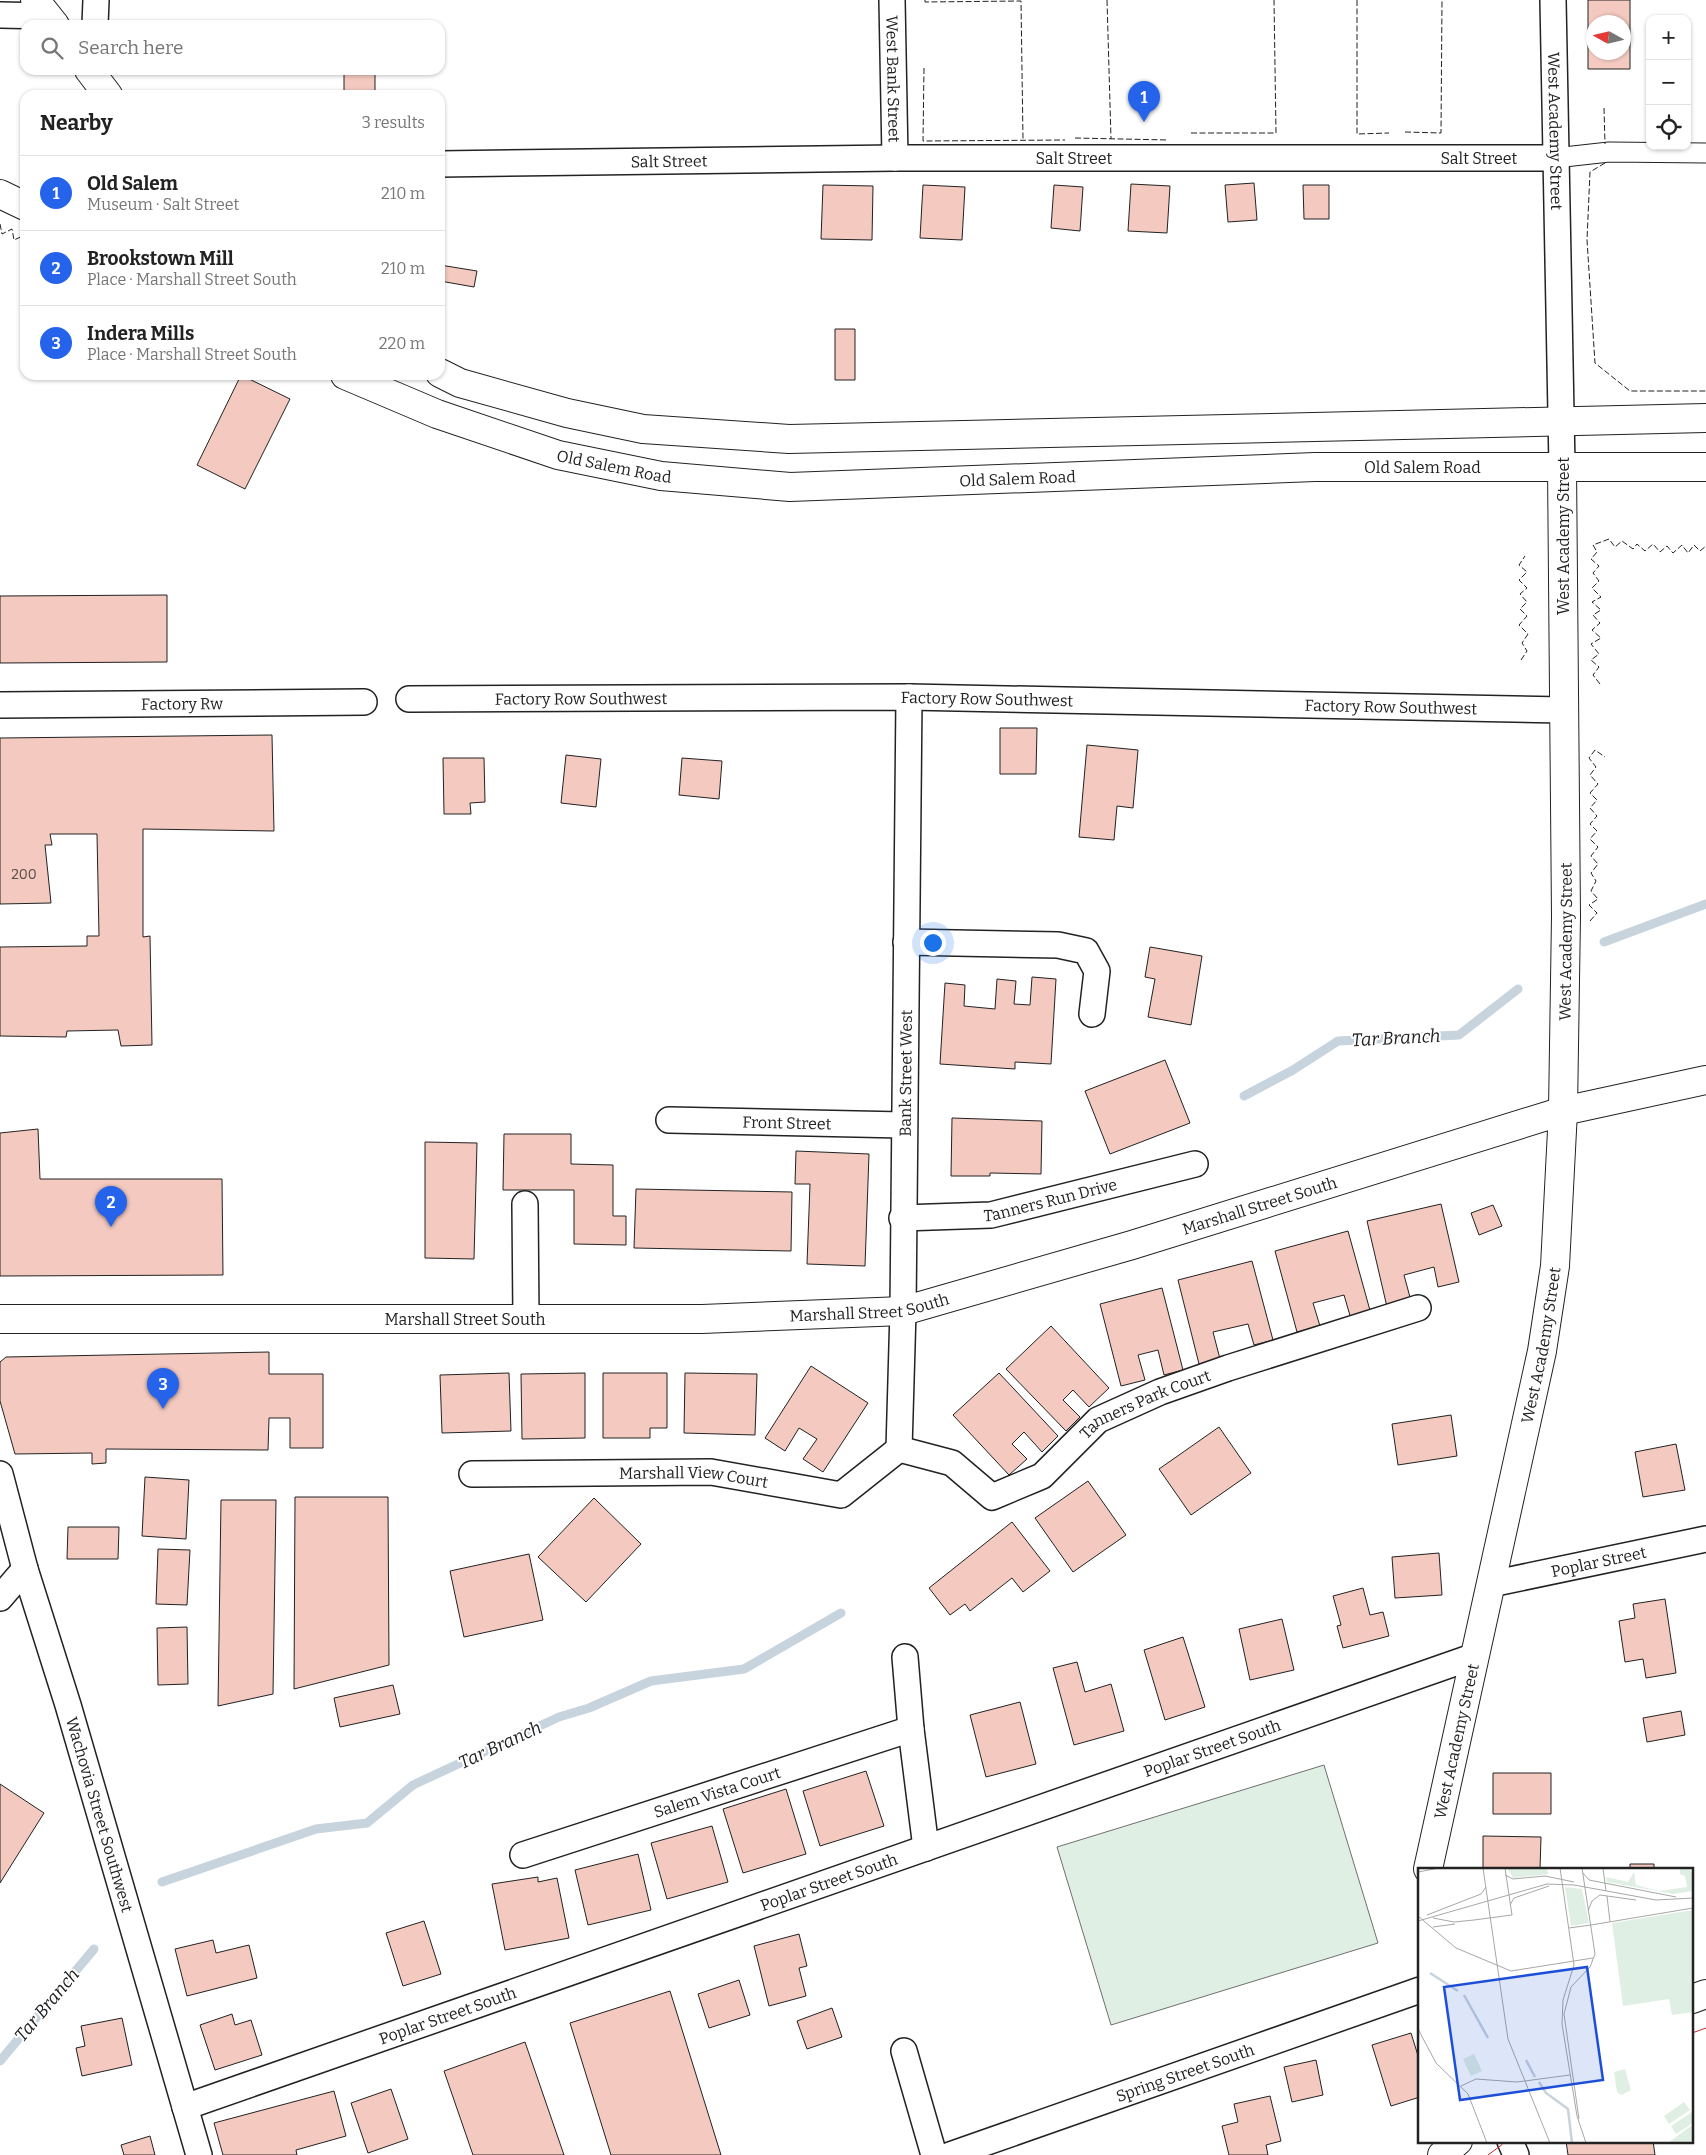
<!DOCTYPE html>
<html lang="en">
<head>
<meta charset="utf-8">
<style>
  :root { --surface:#fff; --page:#f2f2f2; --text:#222; --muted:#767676; --line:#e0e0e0; --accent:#2563eb }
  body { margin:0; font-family:Bitter,serif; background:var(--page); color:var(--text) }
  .controls { position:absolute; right:15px; top:15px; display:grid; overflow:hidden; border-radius:10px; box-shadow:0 1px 4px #0004 }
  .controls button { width:45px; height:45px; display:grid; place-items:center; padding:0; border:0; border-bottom:1px solid var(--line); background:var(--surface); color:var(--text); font:25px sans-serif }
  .compass { position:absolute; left:1586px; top:15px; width:45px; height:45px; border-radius:50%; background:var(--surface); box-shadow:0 1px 4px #0004; rotate:278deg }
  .you { position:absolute; left:932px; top:942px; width:18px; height:18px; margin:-12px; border:4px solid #fff; border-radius:50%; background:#1a73e8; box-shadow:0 0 0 8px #1a73e833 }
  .badge { display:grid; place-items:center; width:32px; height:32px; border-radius:50%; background:var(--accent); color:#fff; font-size:16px; font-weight:700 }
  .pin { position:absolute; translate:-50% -41px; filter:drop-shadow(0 1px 2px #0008) }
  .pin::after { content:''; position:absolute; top:26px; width:18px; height:15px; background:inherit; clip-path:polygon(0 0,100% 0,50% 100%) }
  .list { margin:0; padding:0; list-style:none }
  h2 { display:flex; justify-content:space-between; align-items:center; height:65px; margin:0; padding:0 20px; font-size:21px }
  h2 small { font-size:16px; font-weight:400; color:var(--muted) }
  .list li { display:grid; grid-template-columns:32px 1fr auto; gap:15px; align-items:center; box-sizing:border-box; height:75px; padding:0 20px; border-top:1px solid var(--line) }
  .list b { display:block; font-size:19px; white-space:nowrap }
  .list p { margin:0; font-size:16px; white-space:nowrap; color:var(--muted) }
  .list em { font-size:16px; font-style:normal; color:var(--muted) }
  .icon { flex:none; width:28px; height:28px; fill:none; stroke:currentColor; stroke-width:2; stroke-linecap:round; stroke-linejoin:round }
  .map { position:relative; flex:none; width:1706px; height:2155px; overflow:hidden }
  .search { position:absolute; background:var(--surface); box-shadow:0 1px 4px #0004; left:20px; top:20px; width:425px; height:55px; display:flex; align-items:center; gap:12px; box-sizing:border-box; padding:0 18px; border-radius:15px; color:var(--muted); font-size:19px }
  .panel { position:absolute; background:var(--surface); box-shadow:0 1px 4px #0004; left:20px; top:90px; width:425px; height:290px; border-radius:15px }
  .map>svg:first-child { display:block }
  .green { fill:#e0efe3; stroke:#6f6f6f }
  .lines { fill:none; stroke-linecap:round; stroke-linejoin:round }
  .stream { stroke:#c7d3dd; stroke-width:9 }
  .building { fill:#f3c9c0; stroke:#222; fill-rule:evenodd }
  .pedestrian-casing { stroke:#222; stroke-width:21 }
  .minor-casing { stroke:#222; stroke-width:28 }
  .tertiary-casing { stroke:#222; stroke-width:30 }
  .secondary-casing { stroke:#222; stroke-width:30 }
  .primary-casing { stroke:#222; stroke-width:30 }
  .pedestrian { stroke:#fff; stroke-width:19 }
  .minor { stroke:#fff; stroke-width:25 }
  .tertiary { stroke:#fff; stroke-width:28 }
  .secondary { stroke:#fff; stroke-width:28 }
  .primary { stroke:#fff; stroke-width:28 }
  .fence { stroke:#222; stroke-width:1; stroke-dasharray:6 2.5; stroke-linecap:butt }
  .power { stroke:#c62828; stroke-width:1; stroke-dasharray:18 4 2.5 4; stroke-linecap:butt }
  .labels { text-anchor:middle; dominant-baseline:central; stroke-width:4; stroke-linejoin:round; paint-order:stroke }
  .number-label { font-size:14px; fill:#564c4a }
  .street-label { font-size:16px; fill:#222; stroke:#fff }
  .water-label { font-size:18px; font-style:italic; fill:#222; stroke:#fff }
  .inset-river { fill:none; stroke:#c7d3dd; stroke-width:2.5 }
  .inset-road { fill:none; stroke:#a7a7a7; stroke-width:1 }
  .view { fill:#1d4ed8; fill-opacity:0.15; stroke:#1d4ed8; stroke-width:2.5 }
  .inset-edge { fill:none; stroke:#222; stroke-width:2.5 }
</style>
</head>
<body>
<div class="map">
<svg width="1706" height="2155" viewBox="0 0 1706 2155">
  <rect width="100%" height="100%" fill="#fff"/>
  <path class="green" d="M1324,1765L1378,1943L1111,2025L1057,1847Z"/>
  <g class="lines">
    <path class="stream" d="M1604,942L1706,904
      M1244,1096L1293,1070L1338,1041L1459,1035L1518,989
      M162,1882L316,1829L367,1823L413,1785L559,1717L589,1708L651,1681L744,1669L841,1613
      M0,2061L94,1949"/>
  </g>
  <path class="building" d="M1588,0H1630V69H1588ZM1594,22H1624V52H1594Z
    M344,70H375V95H344Z
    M1254,183L1257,220L1228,222L1225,185Z
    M1131,184L1170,186L1167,233L1128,231Z
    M823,185L873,186L872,240L821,239Z
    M923,185L965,187L962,240L920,238Z
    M1054,185L1083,187L1080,231L1051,228Z
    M1303,185H1329V219H1304Z
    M440,265L477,271L474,287L440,281Z
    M835,329H855V380H835Z
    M241,375L290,399L245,489L197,465Z
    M167,595V662L0,663V596Z
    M1000,728H1037L1036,774H1000Z
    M272,735L274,831L143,829V937L150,936L152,1045L121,1046L118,1030L67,1031L66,1037L0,1036V947L87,946V936H99L97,834H50L52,845H45L51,903L0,904V738Z
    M1087,745L1138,750L1133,808L1117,806L1114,840L1079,837Z
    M566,755L601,759L596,807L561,803Z
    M443,758H484L485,802L470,803L471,814H444Z
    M682,758L722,761L719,799L679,795Z
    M1150,947L1202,956L1191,1025L1148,1017L1155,979L1145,977Z
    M1032,977L1056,979L1051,1064L1015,1062V1069L940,1064L945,983L965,985L964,1006L995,1009L997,979L1016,981L1014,1004L1030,1005Z
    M1165,1060L1190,1123L1110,1154L1085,1091Z
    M952,1118L1042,1121L1041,1174L990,1173V1176H951Z
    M38,1129L40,1179H222L223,1275L0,1276V1133Z
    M504,1134H571V1164L613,1165V1216H626V1245L574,1244V1190H503Z
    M425,1142L477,1143L474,1259L425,1258Z
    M796,1151L869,1154L865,1266L807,1264L810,1184H795Z
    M636,1189L792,1192L791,1251L634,1248Z
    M1441,1204L1459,1282L1438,1287L1434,1267L1404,1275L1411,1301L1387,1307L1367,1221Z
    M1493,1205L1502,1226L1479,1235L1471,1213Z
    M1348,1231L1371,1314L1351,1319L1344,1295L1313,1303L1320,1326L1297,1332L1275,1251Z
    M1252,1261L1273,1340L1254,1345L1248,1324L1213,1332L1220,1359L1199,1364L1178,1280Z
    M1162,1288L1183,1370L1164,1375L1158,1350L1138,1355L1145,1380L1121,1386L1100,1304Z
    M1051,1326L1109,1388L1089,1407L1073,1390L1063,1400L1080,1417L1066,1431L1006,1369Z
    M269,1352V1374H323V1448H290V1418H269L268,1450L106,1449V1463L92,1464V1453L15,1454L0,1401V1362L6,1357Z
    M811,1366L868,1403L823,1472L803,1459L817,1439L799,1428L785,1451L765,1438Z
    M509,1373L511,1431L442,1433L440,1375Z
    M585,1373V1438L522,1439L521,1374Z
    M603,1373H667V1428H650V1438H603Z
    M685,1373L757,1374L755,1435L684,1433Z
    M999,1373L1058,1436L1042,1452L1024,1432L1012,1444L1027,1459L1009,1475L953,1415Z
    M1451,1415L1457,1456L1398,1465L1392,1424Z
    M1219,1427L1251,1473L1191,1515L1159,1469Z
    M1676,1444L1685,1490L1643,1497L1635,1452Z
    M145,1477L189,1480L186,1539L142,1536Z
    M1088,1481L1126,1535L1073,1572L1035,1518Z
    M295,1497H388L389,1665L294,1689Z
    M594,1498L641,1544L586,1602L538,1557Z
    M221,1500H276L273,1694L218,1706Z
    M1012,1522L1050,1571L1023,1592L1012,1578L970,1611L965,1604L950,1615L929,1588Z
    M68,1527H119L118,1559H67Z
    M158,1549L190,1550L187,1605L156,1604Z
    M1439,1553L1442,1595L1395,1598L1392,1557Z
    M529,1554L543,1620L464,1637L450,1571Z
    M1363,1588L1370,1615L1383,1612L1389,1636L1343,1648L1337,1626L1341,1625L1333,1596Z
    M1665,1599L1676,1673L1646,1678L1643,1659L1625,1662L1619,1621L1635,1618L1633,1604Z
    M1282,1619L1294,1670L1250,1680L1239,1629Z
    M187,1627L188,1684L158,1685L157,1628Z
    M1183,1637L1205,1707L1165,1720L1144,1650Z
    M1077,1662L1085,1692L1111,1684L1124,1731L1074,1745L1053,1668Z
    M393,1685L400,1714L340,1727L334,1698Z
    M1020,1702L1036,1764L986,1777L970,1715Z
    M1681,1711L1685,1735L1647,1742L1643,1718Z
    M866,1771L884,1826L820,1846L803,1791Z
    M1493,1773H1551V1814H1493Z
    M0,1784L44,1813L0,1883Z
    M786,1789L806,1854L743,1873L723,1809Z
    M712,1826L728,1882L667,1899L651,1843Z
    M1483,1836L1541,1837L1540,1869H1483Z
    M638,1854L651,1910L588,1925L575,1870Z
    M1630,1864H1654V1869H1630Z
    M538,1877V1882L557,1878L569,1938L505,1950L492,1884Z
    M424,1921L441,1974L403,1986L386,1933Z
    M799,1934L807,1966L799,1968L806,1996L769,2006L754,1946Z
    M213,1940L216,1953L249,1945L257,1978L187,1996L175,1949Z
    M739,1980L750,2015L709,2028L698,1994Z
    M670,1991L721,2155H611L570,2023Z
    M832,2008L842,2037L807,2049L797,2021Z
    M232,2014L235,2025L251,2020L262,2055L215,2070L200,2025Z
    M122,2018L132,2065L82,2076L76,2048L85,2046L81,2026Z
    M1411,2033L1420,2062V2097L1391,2106L1372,2045Z
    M525,2042L564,2155H473L444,2071Z
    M1316,2060L1323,2095L1292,2102L1284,2067Z
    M391,2089L408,2139L368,2153L351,2103Z
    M334,2091L346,2136L296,2150L297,2155H223L214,2123Z
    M1270,2096L1281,2141L1266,2145L1268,2155H1229L1222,2126L1238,2122L1234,2104Z
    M150,2136L155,2155H124L121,2145Z
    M1566,2141H1653L1655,2155H1568Z"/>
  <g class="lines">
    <defs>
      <path id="pedestrian" d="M1555,158L1609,152L1706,153"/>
      <g id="minor">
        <path id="s1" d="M892,0L895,158"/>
        <path id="s2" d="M1553,0L1562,466"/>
        <path d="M0,15L48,16"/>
        <path d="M95,25L96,0"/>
        <path id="s3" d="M440,164L895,158H1555"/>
        <path id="s4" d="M409,699L909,697L1564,710"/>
        <path id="s5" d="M0,705L364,702"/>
        <path d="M906,942L1058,945L1086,951L1097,971L1092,1014"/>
        <path id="s6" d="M669,1120L903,1125"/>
        <path d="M525,1204L526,1319"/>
        <path id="s7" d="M902,1218L991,1215L1195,1164"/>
        <path id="s8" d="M899,1449L903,1311L909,697"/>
        <path id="s9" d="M899,1449L952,1463L992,1497L1042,1476L1098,1420L1160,1392L1228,1368L1418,1308"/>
        <path id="s10" d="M0,1474L25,1569L68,1705L199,2155"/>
        <path id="s11" d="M472,1474L711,1472L841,1495L899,1449"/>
        <path id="s12" d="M1491,1584L1706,1539"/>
        <path d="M0,1598L25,1569"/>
        <path d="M905,1657L911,1729L926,1848"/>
        <path id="s13" d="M523,1855L911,1729"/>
        <path d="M904,2051L934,2155"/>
        <path id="s14" d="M185,2107L1475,1656"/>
        <path d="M1510,2141L1516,2155"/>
        <path id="s15" d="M950,2155L1420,1990"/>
      </g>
      <g id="tertiary">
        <path id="s16" d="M1428,1869L1542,1351L1555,1266L1563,1111L1566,916L1562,466"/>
        <path d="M1692,1999L1706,1994"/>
        <path d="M1442,2155L1458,2141"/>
      </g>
      <g id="secondary">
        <path id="s17" d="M0,1319H702L903,1311L1132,1245L1563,1111L1706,1080"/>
      </g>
      <g id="primary">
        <path d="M35,0L55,25"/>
        <path d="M89,70L108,95"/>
        <path d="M0,194L25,206"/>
        <path d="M440,373L460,383L567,413L643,429L789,439L1706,418"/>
        <path id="s18" d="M345,375L437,414L558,455L661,476L790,487L1315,467H1706"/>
      </g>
    </defs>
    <use href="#pedestrian" class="pedestrian-casing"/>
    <use href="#minor" class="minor-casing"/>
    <use href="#tertiary" class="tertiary-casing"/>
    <use href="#secondary" class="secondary-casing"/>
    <use href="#primary" class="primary-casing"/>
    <use href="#pedestrian" class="pedestrian"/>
    <use href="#minor" class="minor"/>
    <use href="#tertiary" class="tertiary"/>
    <use href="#secondary" class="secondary"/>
    <use href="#primary" class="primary"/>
    <path class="fence" d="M925,0V2L1021,1L1023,140
      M1107,0L1111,139
      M1357,0V134L1389,133
      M924,68L923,141L1065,140
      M1604,108L1605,144
      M1405,132L1441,133L1442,0
      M1191,133H1276L1274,0
      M1075,138L1168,140
      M1605,163L1590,172L1587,240L1595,363L1630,391H1706
      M0,224L2,234L12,229L14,240L25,235
      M1521,660L1527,651L1522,643L1528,634L1519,625L1527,616L1520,609L1527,602L1520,594L1527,588L1519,580L1527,572L1519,565L1525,556
      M1600,684L1593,675L1599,667L1591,660L1599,654L1591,644L1601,638L1592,630L1600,623L1593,615L1601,610L1592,602L1601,597L1592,588L1599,581L1593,573L1599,566L1591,559L1597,552L1593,545L1609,539L1615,547L1622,541L1633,549L1637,544L1645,551L1653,544L1660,552L1667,546L1673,553L1682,545L1688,553L1694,545L1700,551L1706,546
      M1590,921L1597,913L1589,905L1598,899L1591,891L1596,881L1591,873L1598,864L1591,856L1598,847L1590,839L1597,831L1590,824L1597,816L1590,808L1597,800L1590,793L1598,784L1590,775L1596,767L1589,758L1595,750L1605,757"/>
    <path class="power" d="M1692,2033L1706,2028
      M1488,2155L1507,2141"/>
  </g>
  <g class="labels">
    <g class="number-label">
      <text x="24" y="874">200</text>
    </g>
    <g class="street-label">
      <text stroke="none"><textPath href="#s1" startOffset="79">West Bank Street</textPath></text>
      <text stroke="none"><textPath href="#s2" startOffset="131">West Academy Street</textPath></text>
      <text stroke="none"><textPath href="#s3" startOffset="1039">Salt Street</textPath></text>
      <text stroke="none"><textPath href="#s3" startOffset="634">Salt Street</textPath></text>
      <text stroke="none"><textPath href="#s3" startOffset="229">Salt Street</textPath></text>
      <text stroke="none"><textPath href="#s18" startOffset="285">Old Salem Road</textPath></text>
      <text stroke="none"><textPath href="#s18" startOffset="1095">Old Salem Road</textPath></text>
      <text stroke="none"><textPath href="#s18" startOffset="690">Old Salem Road</textPath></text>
      <text transform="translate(1563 536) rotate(-90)">West Academy Street</text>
      <text stroke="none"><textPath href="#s4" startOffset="172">Factory Row Southwest</textPath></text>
      <text stroke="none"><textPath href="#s4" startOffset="578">Factory Row Southwest</textPath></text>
      <text stroke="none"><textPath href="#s5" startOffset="182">Factory Rw</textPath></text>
      <text stroke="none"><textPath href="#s4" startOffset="982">Factory Row Southwest</textPath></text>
      <text stroke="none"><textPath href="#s16" startOffset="941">West Academy Street</textPath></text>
      <text stroke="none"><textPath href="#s8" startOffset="376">Bank Street West</textPath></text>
      <text stroke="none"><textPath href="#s6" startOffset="118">Front Street</textPath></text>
      <text stroke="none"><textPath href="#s7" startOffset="150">Tanners Run Drive</textPath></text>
      <text stroke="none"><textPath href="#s17" startOffset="1275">Marshall Street South</textPath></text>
      <text stroke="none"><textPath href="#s17" startOffset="870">Marshall Street South</textPath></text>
      <text stroke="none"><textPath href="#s17" startOffset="465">Marshall Street South</textPath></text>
      <text stroke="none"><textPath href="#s16" startOffset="536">West Academy Street</textPath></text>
      <text stroke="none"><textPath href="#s9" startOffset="290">Tanners Park Court</textPath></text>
      <text stroke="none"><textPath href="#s11" startOffset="222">Marshall View Court</textPath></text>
      <text stroke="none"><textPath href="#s12" startOffset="110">Poplar Street</textPath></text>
      <text stroke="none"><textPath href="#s16" startOffset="131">West Academy Street</textPath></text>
      <text stroke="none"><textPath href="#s14" startOffset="1088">Poplar Street South</textPath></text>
      <text stroke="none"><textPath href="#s13" startOffset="204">Salem Vista Court</textPath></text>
      <text stroke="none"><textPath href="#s10" startOffset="355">Wachovia Street Southwest</textPath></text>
      <text stroke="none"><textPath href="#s14" startOffset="682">Poplar Street South</textPath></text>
      <text stroke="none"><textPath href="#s14" startOffset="278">Poplar Street South</textPath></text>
      <text stroke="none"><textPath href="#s15" startOffset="249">Spring Street South</textPath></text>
    </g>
    <g class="water-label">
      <text transform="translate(1396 1038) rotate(-3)">Tar Branch</text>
      <text transform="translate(500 1745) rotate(-25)">Tar Branch</text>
      <text transform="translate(47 2005) rotate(-50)">Tar Branch</text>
    </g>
  </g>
  <g transform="translate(1418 1868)">
    <rect width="275" height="275" fill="#fff"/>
    <path d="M89,0H128L131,6L95,10ZM262,0H271L275,7V23L255,26L189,14L188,9L210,14L216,4L218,17L240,23L269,19L267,8L262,6ZM147,19L164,21L171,55L153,58ZM275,42V144L254,147L251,131L205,138L194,55ZM56,186L64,203L53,208L45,191ZM207,201L213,222L203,227L199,224L196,204ZM266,234L272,242L251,256L246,248ZM274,244L275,255L258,266L253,258ZM274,257L275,275H250Z" fill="#e0efe3"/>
    <path class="inset-river" d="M12,105L40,123M46,127L70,170M108,192L117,209M121,214L128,225L150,241L154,275"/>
    <path class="inset-road" d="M65,0L90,171L132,275M142,0L156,97L145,132L144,156L159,248L168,275M185,0L188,23M0,4L21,0M165,5L171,12L258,29M87,7L95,11L127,8L156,14M189,28L192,54M92,37L96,30L131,18M170,43L174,33L182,27L218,32M9,47L63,26L68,19M0,48L38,80L93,103L175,90M15,50L36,54L56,52M56,52L94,47L87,0M0,53L129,16L156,17L238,32L275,30M173,57L275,40M15,59L37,56M151,60L173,57M0,161L18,195L50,226L69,275M43,218L58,211L99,214L152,207M161,251L146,146L153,119L172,99L177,86L164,0"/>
    <path class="view" d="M169,99L185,212L42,232L26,119Z"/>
    <rect width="275" height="275" class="inset-edge"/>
  </g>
</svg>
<div class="controls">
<button>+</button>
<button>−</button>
<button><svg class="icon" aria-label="locate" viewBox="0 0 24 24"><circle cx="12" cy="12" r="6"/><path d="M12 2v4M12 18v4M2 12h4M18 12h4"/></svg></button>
</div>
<svg class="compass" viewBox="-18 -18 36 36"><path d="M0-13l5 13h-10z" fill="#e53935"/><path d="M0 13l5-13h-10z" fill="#767676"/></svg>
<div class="you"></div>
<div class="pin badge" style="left:1144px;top:122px">1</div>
<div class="pin badge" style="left:111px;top:1227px">2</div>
<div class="pin badge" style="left:163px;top:1409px">3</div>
<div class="search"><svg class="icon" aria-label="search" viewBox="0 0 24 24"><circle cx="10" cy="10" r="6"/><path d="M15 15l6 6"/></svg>Search here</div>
<section class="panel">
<h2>Nearby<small>3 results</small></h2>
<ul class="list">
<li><span class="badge">1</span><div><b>Old Salem</b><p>Museum · Salt Street</p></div><em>210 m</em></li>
<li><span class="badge">2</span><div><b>Brookstown Mill</b><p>Place · Marshall Street South</p></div><em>210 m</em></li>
<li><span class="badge">3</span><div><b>Indera Mills</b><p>Place · Marshall Street South</p></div><em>220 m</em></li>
</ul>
</section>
</div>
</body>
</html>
